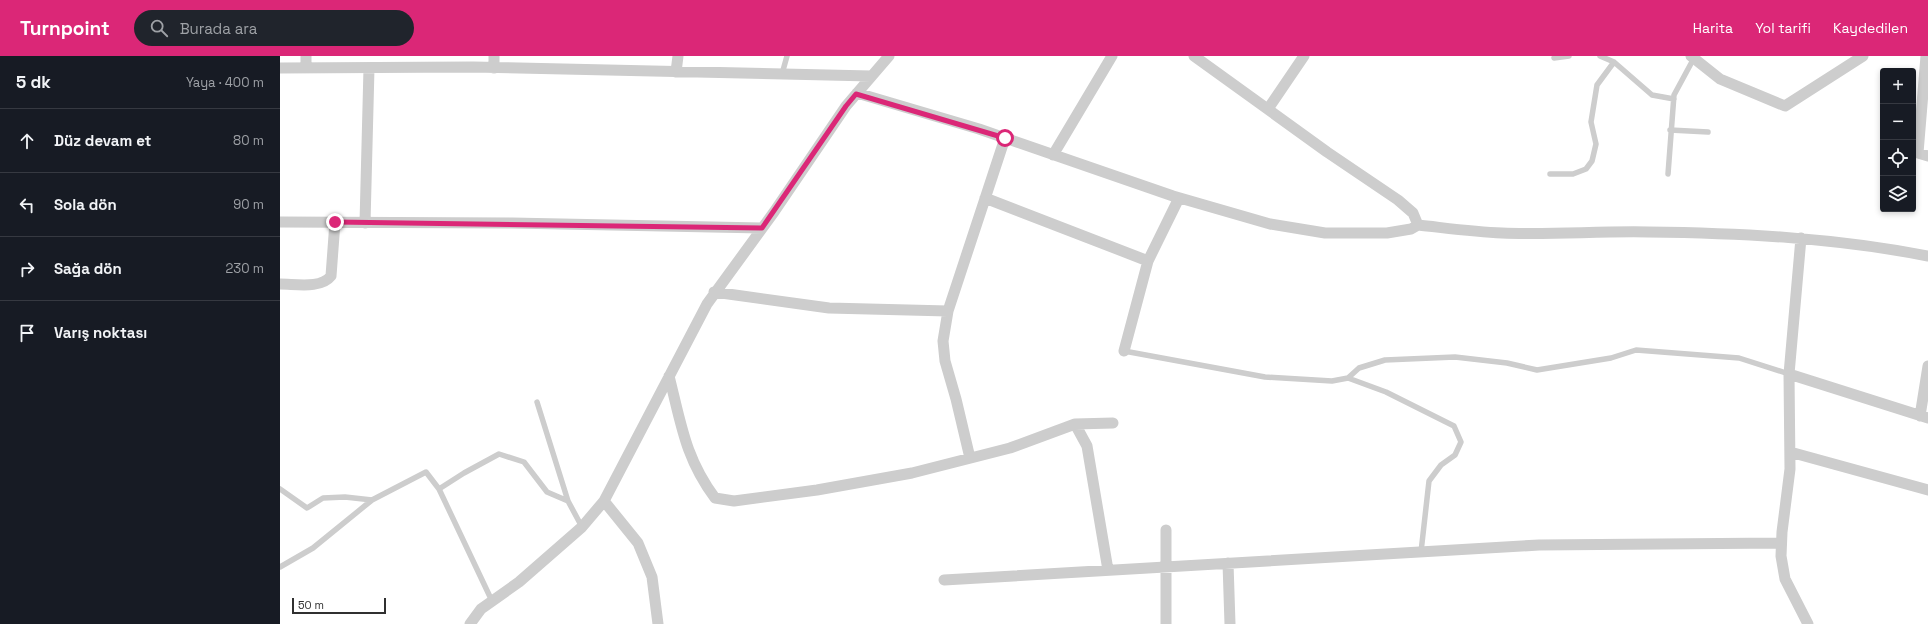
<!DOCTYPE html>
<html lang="tr">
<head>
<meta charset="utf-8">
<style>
  :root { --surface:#171b24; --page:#20242c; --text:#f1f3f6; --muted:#9ea1a6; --line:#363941; --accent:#db2777 }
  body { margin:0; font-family:"Space Grotesk",sans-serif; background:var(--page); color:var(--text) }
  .controls { position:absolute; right:12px; top:12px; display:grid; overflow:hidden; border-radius:4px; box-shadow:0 2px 6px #0003 }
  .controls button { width:36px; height:36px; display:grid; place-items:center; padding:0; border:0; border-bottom:1px solid var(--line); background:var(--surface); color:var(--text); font:20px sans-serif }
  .scale { position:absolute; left:12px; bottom:10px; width:94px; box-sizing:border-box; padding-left:4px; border:2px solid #303030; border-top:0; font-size:11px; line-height:14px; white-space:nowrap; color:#303030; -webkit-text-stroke:3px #fff; paint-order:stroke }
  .stop { position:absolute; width:12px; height:12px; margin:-9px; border:3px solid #db2777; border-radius:50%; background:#fff }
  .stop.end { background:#db2777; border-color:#fff; box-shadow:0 1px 4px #0008 }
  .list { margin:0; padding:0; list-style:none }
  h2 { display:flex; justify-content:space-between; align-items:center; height:52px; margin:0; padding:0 16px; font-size:17px }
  h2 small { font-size:13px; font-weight:400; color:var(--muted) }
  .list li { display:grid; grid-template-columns:26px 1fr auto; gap:12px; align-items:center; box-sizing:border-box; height:64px; padding:0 16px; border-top:1px solid var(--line) }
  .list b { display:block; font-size:15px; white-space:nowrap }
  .list em { font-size:13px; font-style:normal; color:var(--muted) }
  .icon { flex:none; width:22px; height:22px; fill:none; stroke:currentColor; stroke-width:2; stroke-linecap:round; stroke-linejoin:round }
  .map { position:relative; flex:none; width:1648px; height:568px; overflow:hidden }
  header { display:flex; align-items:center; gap:24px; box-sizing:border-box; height:56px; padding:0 20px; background:var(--accent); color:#fff }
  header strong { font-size:19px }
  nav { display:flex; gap:22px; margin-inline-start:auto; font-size:14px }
  .search { width:280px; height:36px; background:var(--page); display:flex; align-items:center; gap:10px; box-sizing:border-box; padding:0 14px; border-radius:22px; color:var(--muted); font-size:15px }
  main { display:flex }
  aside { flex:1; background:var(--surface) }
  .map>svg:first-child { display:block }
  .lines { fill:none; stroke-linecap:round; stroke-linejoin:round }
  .service { stroke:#cdcdcd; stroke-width:5.5 }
  .minor { stroke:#cdcdcd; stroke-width:11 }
  .route { stroke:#db2777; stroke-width:5 }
</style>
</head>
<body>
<header>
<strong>Turnpoint</strong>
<div class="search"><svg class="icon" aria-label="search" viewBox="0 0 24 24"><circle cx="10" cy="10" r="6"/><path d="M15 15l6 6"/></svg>Burada ara</div>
<nav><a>Harita</a><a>Yol tarifi</a><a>Kaydedilen</a></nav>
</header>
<main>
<aside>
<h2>5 dk<small>Yaya · 400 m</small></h2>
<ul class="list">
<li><svg class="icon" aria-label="ahead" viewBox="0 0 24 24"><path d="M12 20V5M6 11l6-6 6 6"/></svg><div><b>Düz devam et</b></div><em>80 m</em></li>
<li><svg class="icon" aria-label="left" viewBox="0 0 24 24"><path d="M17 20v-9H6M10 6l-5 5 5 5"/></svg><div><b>Sola dön</b></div><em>90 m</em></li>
<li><svg class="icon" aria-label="right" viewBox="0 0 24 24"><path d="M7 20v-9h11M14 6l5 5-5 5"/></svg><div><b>Sağa dön</b></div><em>230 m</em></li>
<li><svg class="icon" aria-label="arrive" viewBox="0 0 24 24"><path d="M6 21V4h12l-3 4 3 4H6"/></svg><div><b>Varış noktası</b></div></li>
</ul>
</aside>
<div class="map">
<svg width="1648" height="568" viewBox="0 0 1648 568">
  <rect width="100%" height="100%" fill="#fff"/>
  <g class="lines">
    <path class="service" d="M1320,0L1334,6L1372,39L1394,43
      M1274,2L1289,0
      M502,18L507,0
      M1390,74L1428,76
      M1270,118H1293L1306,113L1312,105L1316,88L1311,66L1317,29L1334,6
      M1388,118L1394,39L1414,2
      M844,295L985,321L1052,325L1068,322L1079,312L1105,304L1175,301L1227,307L1257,314L1331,302L1356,294L1459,302L1509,318
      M1068,322L1106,336L1174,370L1181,386L1175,399L1161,409L1149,425L1141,496
      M257,346L288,445L302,471
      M0,433L27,452L43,442L65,441L92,444
      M159,433L212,545
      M0,511L33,492L92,444L146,416L159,433L184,417L219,398L244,406L267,436L288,445"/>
    <path class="minor" d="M26,0V12
      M914,0L1047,96L1118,144L1133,157L1138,169
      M1411,0L1440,23L1505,50L1583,0
      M1646,0L1638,97L1648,100
      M0,12L193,11L591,20
      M214,12V0
      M396,16L398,0
      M577,37L699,73L893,140L990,168L1045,177H1107L1131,173L1138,169C1166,172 1194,176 1222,177C1271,179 1319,175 1368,176C1462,177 1556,182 1648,200
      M988,53L1024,0
      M773,99L832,0
      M705,142L868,205
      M0,166L232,167L482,172
      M85,167L89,12
      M1521,182L1509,318L1510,413L1502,476L1501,500L1505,523L1528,568
      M0,228C16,228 41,233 51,220L55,166
      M434,236L549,252L668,255
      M844,295L868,205L899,142
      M1509,318L1648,362
      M389,320C401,367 405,402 435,442L454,445L537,434L632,417L730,392L795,368L833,367
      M1640,360L1648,310
      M795,368L807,390L828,514
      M1510,396L1648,434
      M690,402L676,343L665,305L663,285L668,255L725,82
      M324,445L358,487L372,521L378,568
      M886,474V568
      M948,507L950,568
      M664,524L1259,489L1501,487
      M190,568L201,553L239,526L302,471L324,445L427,248L494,156L566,50L609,0"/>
  </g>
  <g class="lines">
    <path class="route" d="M55,166L482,172L566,50L576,38L725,82"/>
  </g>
</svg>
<div class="controls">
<button>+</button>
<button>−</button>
<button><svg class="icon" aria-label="locate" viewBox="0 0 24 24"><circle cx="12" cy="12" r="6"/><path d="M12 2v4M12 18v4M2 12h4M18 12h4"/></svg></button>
<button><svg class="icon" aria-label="layers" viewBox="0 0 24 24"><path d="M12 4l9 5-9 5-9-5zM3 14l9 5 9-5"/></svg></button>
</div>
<div class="scale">50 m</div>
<div class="stop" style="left:725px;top:82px"></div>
<div class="stop end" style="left:55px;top:166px"></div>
</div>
</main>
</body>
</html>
